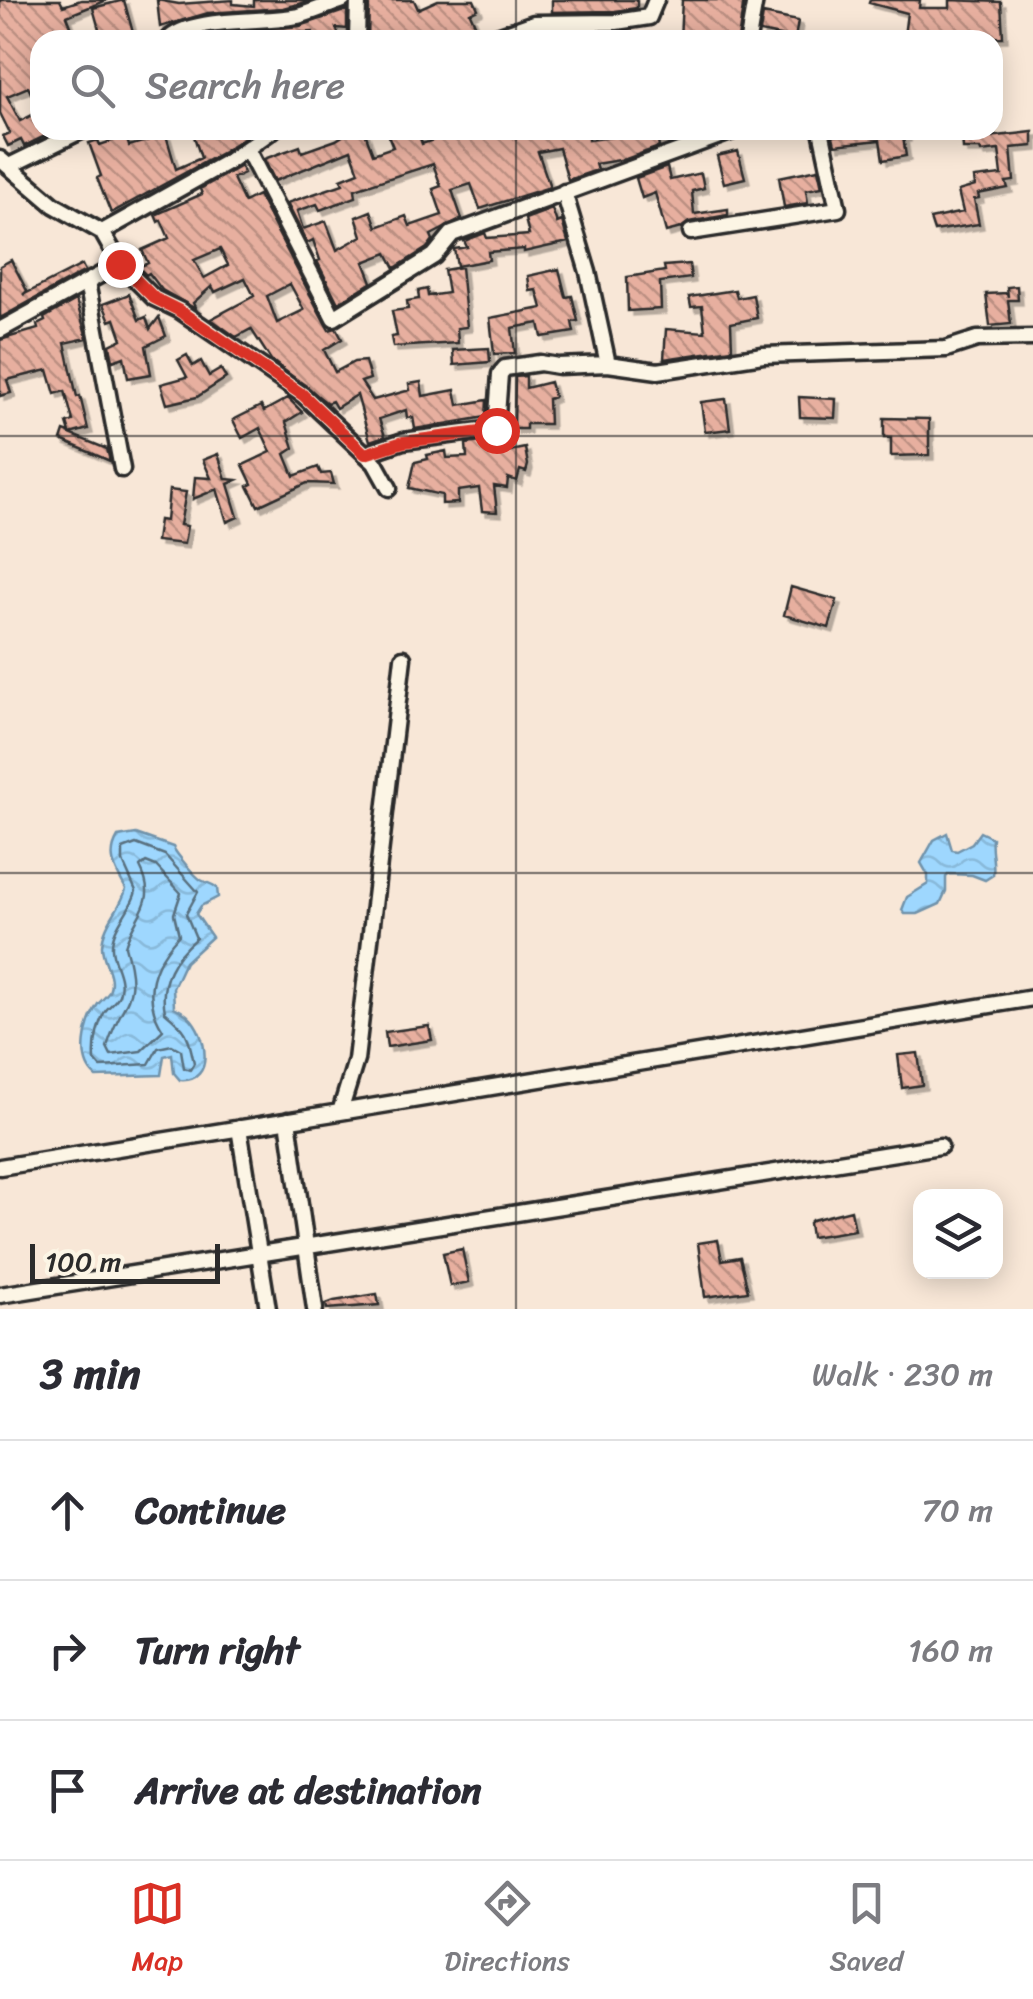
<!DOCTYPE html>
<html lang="en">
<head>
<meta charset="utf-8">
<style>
  :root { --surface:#fff; --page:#f7f7f7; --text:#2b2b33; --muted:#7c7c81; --line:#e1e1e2; --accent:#d93025 }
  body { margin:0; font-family:Sriracha,sans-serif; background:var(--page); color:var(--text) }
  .controls { position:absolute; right:30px; bottom:30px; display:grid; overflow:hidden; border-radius:20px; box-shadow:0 5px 25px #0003 }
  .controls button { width:90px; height:90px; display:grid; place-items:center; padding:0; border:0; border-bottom:2px solid var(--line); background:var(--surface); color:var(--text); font:50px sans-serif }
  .scale { position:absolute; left:30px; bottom:25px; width:190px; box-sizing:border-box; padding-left:10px; border:5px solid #2b2b2b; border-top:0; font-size:28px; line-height:35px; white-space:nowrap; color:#2b2b2b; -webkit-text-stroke:8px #fcf5e5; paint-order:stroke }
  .stop { position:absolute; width:30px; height:30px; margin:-22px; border:8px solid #d93025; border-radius:50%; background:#fff }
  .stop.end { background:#d93025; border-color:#fff; box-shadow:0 2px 10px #0008 }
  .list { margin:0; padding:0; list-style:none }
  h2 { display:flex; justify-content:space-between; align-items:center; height:130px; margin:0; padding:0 40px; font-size:42px }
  h2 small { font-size:32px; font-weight:400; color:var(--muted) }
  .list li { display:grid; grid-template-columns:65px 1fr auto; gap:30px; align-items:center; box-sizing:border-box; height:140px; padding:0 40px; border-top:2px solid var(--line) }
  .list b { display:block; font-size:38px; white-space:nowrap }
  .list em { font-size:32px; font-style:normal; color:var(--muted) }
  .icon { flex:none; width:55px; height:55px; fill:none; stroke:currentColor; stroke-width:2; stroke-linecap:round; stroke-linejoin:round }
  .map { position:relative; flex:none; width:1033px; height:1309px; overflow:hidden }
  .search { position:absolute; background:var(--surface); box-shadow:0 5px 25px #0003; left:30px; right:30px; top:30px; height:110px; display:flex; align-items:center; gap:25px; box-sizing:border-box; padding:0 35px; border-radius:30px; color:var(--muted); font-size:38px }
  .sheet { height:550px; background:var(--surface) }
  nav { display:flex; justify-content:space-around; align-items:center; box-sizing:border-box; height:140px; border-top:2px solid var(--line); background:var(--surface); font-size:28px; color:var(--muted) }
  nav a { display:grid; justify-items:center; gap:5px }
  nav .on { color:var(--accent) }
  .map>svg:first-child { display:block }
  .water { fill:url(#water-waves); stroke:#7092aa; stroke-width:2.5 }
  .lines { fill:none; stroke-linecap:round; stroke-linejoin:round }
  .shore { stroke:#59707f; stroke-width:2.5 }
  .building { fill:url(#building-back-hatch); stroke:#2b2b2b; stroke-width:2.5; fill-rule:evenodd; filter:url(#shadow) }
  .minor-casing { stroke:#2b2b2b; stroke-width:21 }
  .minor { stroke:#fcf5e5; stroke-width:14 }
  .route { stroke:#d93025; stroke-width:12 }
  .grid { fill:none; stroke:#2b2b2b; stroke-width:2.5; stroke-opacity:0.55 }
</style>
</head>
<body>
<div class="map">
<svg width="1033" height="1309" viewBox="0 0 1033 1309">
  <defs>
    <pattern id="water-waves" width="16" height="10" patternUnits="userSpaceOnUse" patternTransform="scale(2.5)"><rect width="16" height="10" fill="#9ed7fe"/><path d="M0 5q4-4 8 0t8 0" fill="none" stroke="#88b9da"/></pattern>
    <pattern id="building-back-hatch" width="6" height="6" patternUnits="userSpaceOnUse" patternTransform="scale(2.5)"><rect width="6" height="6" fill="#e7af9f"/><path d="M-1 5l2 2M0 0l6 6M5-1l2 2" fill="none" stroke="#bb8f82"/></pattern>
    <filter id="shadow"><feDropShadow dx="4.5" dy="4.5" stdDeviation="0" flood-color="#0004"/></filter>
  </defs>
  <rect width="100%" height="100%" fill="#f8e7d7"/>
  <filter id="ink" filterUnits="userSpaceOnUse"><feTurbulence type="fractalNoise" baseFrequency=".01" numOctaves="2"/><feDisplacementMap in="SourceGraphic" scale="20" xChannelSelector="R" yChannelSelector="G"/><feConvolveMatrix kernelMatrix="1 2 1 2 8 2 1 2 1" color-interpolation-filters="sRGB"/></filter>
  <g filter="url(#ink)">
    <path class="water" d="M980,832L992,838C990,851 995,861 993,875L985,880L972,875L949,874L946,877V891L940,904L918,914H905L902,910L907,897L928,884V875L921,863L934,840L947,833L952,850L957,851L972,843Z
      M136,834L173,847C176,854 196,877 201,880C207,883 213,884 217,888L218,897L201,906L196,914L212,937L185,962L173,988L174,1007C179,1010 184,1012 188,1016C207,1033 216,1083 180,1080L174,1073L172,1054L164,1056L161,1075L96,1077C76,1061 85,1023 98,1004C100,1002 108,994 109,992C116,975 102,962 102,946C103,923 121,909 126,889C116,871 106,857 118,837Z"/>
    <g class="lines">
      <path class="shore" d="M136,844L165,855L198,892L186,914L196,938C174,957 159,980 165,1012C188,1031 188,1034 194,1063L190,1070L184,1068L181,1050L172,1045L158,1048L149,1064L101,1067L95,1060C94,1045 97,1027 104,1013C108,1006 116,1002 119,995C125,976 113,965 112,948C111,927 132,910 136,891L123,862V849Z
        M146,862L156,866L181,893L174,914L179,935C152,964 141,996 163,1030L141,1051L111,1055L107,1047C122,996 142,1005 125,946C135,912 159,904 140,867Z"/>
    </g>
    <path class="building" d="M0,0H60L63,6L81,0H107L67,16L71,26L40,39V130H57L24,146L21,140L8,146L3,136L10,133L0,113ZM28,87L40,111L20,121L7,96Z
      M124,0L135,40H102L93,8Z
      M157,0L179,4L233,0V4L254,6V0H313L283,8L208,13L160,27Z
      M377,0H414L418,9L438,0H474L478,9L470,13L479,33L472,40H368L369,4Z
      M552,0H637V8L615,11L552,12Z
      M682,0H744L738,40H680Z
      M870,0H920L919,8H950V0L1001,2L1003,37L926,39L904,36L907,13L869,3Z
      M347,10V29L336,28L341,40H295L314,32L237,36V40H223L222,33L300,26Z
      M763,14L798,21L795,39L760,32Z
      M192,130H255L223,152L111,213L97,178L101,176L89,143L98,140L100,145L126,136L129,146L166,135L176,169L201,158Z
      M352,130H364L373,154L393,147L386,130H417L422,144L442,137L439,130H588V140L612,137L611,130H695V134L674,142H658L659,147L626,159L595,164L597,170L568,180L559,148L538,152L550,187L480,209L471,184L452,190L462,219L431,235L433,240L427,248L395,268L387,253L364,262L372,282L338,303L317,261L320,260L313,240L307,243L287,203L343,184L341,179L359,172L351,150L275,181L264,159L300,146L302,152L336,140ZM433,164L441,186L433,189L442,215L410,226L406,216L377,227L371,211L356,217L362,236L337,250L326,221L303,229L297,211L317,204L320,210L356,197L355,189Z
      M878,130H906V137H903L906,156L883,160L880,140L835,145L833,136Z
      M1033,132V146L1011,148L1014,181L1006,182L1008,188L978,194L979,198L974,199L979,224L934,231L930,219L963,212L958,191L975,186L974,178L1002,175L999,150L981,152L980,149H963L962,134H978V138Z
      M738,151L745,178L724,183L717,156Z
      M241,166L244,173L233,178L244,202L258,195L325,323L329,330L336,328L342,339L324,350L335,372L354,362L365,361L370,379L361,382L373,400L410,390L409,384L421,382L423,396L455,390L458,405L487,400L486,417L415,429L413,417L407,418L406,410L379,419L385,436L370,441L357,395L336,408L332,401L327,403L271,360L251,329L236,337L211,319L254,296L245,278L215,292L212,286L193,303L196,309L162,290L149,273L146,275L138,267L148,263L142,250L169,238L161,220L158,222L155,215L202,194L200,189ZM220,249L228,265L204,278L194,260ZM290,284L304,310L277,323L267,296Z
      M667,167L670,180L701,173L704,188L692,191L694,214L728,209V215L689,222L681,228L666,232L655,193L642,198L636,178Z
      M818,169L822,187L806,190L808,203L784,207L779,177Z
      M552,209L557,223L562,221L568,242L524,252V249L488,252L489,260L457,266L454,249L467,247L464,241L485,233L487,238L529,235L525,219Z
      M11,260L27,291L23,295L82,265L85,271L0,318V266Z
      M689,264L691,278L660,282L661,309L628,311L627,277L665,271L664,266Z
      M461,267L467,327L457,328L458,343L393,347L391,337L397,336L392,311L408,309L407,301L419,299L418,291L427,289L428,296L448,293L444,270Z
      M559,269L566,297L572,296L578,321L572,322L574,332L542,337L539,323L512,328L515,353L494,354L490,318L542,308L537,290L530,291L528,276Z
      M1017,286L1018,300H1008L1011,324L990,326L986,294L1007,293L1008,297L1007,287Z
      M735,290L737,298L753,295L757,318L731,323L732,349L664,359L666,329L705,332L702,306L691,307L689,297Z
      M129,294L139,320L146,317L150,329L159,317L166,336L146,346L151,374L128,378L124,357L113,361L110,345L122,339L115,319L110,321L103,304Z
      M76,300L87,338L65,343L77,397L80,396L88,429L70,434L107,449L110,461L61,440L64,431L70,433L67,423L73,421L65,391L55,394L48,370L7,380L11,393L0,396V340L38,329L37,325L45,321L44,318Z
      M489,348L490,362L454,365L453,350Z
      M187,355L193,366L201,361L209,376L221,369L226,378L197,397L167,404L161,384L187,377L178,360Z
      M526,376V388L550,382L554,397L548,399L549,424H526V429H514L515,377Z
      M799,397L836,399L835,418L800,417Z
      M288,398L302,412L286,422L294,448L285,454L294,476L318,467L321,474L331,473L334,484L307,483L258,506L248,486L252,484L243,465L271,452L260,428L242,438L233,420L261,406L264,411Z
      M726,399L730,429L705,432L701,402Z
      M884,418L929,419V455L891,456V438H884Z
      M489,441L490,455L525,448L528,465L526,472L520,470L517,481L508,478L507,488L494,486L497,512L482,511L479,488L458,491V503L442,504V495L409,488L415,462L428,459L427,455L446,451L447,458L467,457L466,444Z
      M218,454L226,479L237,480L228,484L238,517L227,522L217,489L193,499L195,477L211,478L203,460Z
      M169,490L186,492L180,525L187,526L184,544L156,541L159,520L166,521Z
      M791,587L837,600L829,628L784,615Z
      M429,1026L432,1040L387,1047L385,1032Z
      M918,1053L922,1085L902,1088L898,1055Z
      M851,1210L855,1230L811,1237L809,1223L812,1220Z
      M718,1240L722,1260L740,1257L748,1291L705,1297L698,1243Z
      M462,1249L469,1282L450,1286L443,1253Z
      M377,1294L379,1305L327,1309L326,1304L334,1301Z"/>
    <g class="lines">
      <defs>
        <path id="minor" d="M168,40C190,16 266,23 298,16C313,12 328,5 343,0
          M357,40L358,0
          M486,40L534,23L616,22L649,17L656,0
          M748,40L755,0
          M247,149L334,318L434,256L452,234L736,130
          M0,159L54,205L102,232L120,264L154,298L179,310L303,395L375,463L389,488
          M9,166L83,130
          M564,192L588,272L608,364
          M102,232L229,161L273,130
          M691,232L838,209L821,130
          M87,282L122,469
          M0,330L120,264
          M365,454L403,441L496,429L500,374L505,368L540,363L558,366L608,364L658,371L763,355L946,349L977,339L1033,338
          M340,1112L1033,998
          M288,1120L315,1309
          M239,1128L268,1309
          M0,1167L340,1112L356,1060L403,658
          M0,1295L940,1146"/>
      </defs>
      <use href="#minor" class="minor-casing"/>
      <use href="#minor" class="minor"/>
    </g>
  </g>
  <g class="lines" filter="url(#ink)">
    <path class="route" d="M120,264L154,298L178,310L303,395L365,454L403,442L496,430"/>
  </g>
  <path class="grid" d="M516,0V40M516,130V1309M0,436H1033M0,873H1033"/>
</svg>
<div class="controls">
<button><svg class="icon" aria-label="layers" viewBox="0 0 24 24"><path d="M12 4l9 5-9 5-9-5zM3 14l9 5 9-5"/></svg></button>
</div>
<div class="scale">100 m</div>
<div class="stop" style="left:496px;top:430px"></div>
<div class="stop end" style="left:120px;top:264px"></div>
<div class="search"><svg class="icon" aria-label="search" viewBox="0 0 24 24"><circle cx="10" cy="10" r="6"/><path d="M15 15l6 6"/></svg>Search here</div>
</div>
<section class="sheet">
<h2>3 min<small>Walk · 230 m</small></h2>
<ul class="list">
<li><svg class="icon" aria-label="ahead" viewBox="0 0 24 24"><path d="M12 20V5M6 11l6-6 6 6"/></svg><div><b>Continue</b></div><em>70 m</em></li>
<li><svg class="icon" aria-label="right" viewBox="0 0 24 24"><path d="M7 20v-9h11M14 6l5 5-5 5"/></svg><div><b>Turn right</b></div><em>160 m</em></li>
<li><svg class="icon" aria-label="arrive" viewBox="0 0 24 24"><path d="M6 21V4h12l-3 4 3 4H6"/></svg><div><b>Arrive at destination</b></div></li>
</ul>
</section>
<nav>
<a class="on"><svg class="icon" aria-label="map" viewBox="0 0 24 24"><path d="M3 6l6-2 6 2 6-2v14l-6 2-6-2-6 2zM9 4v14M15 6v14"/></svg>Map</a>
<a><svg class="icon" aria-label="directions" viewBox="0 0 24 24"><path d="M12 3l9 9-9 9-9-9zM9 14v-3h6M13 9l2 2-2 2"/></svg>Directions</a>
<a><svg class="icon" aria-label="saved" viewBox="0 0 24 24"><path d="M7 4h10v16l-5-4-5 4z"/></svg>Saved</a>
</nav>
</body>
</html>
